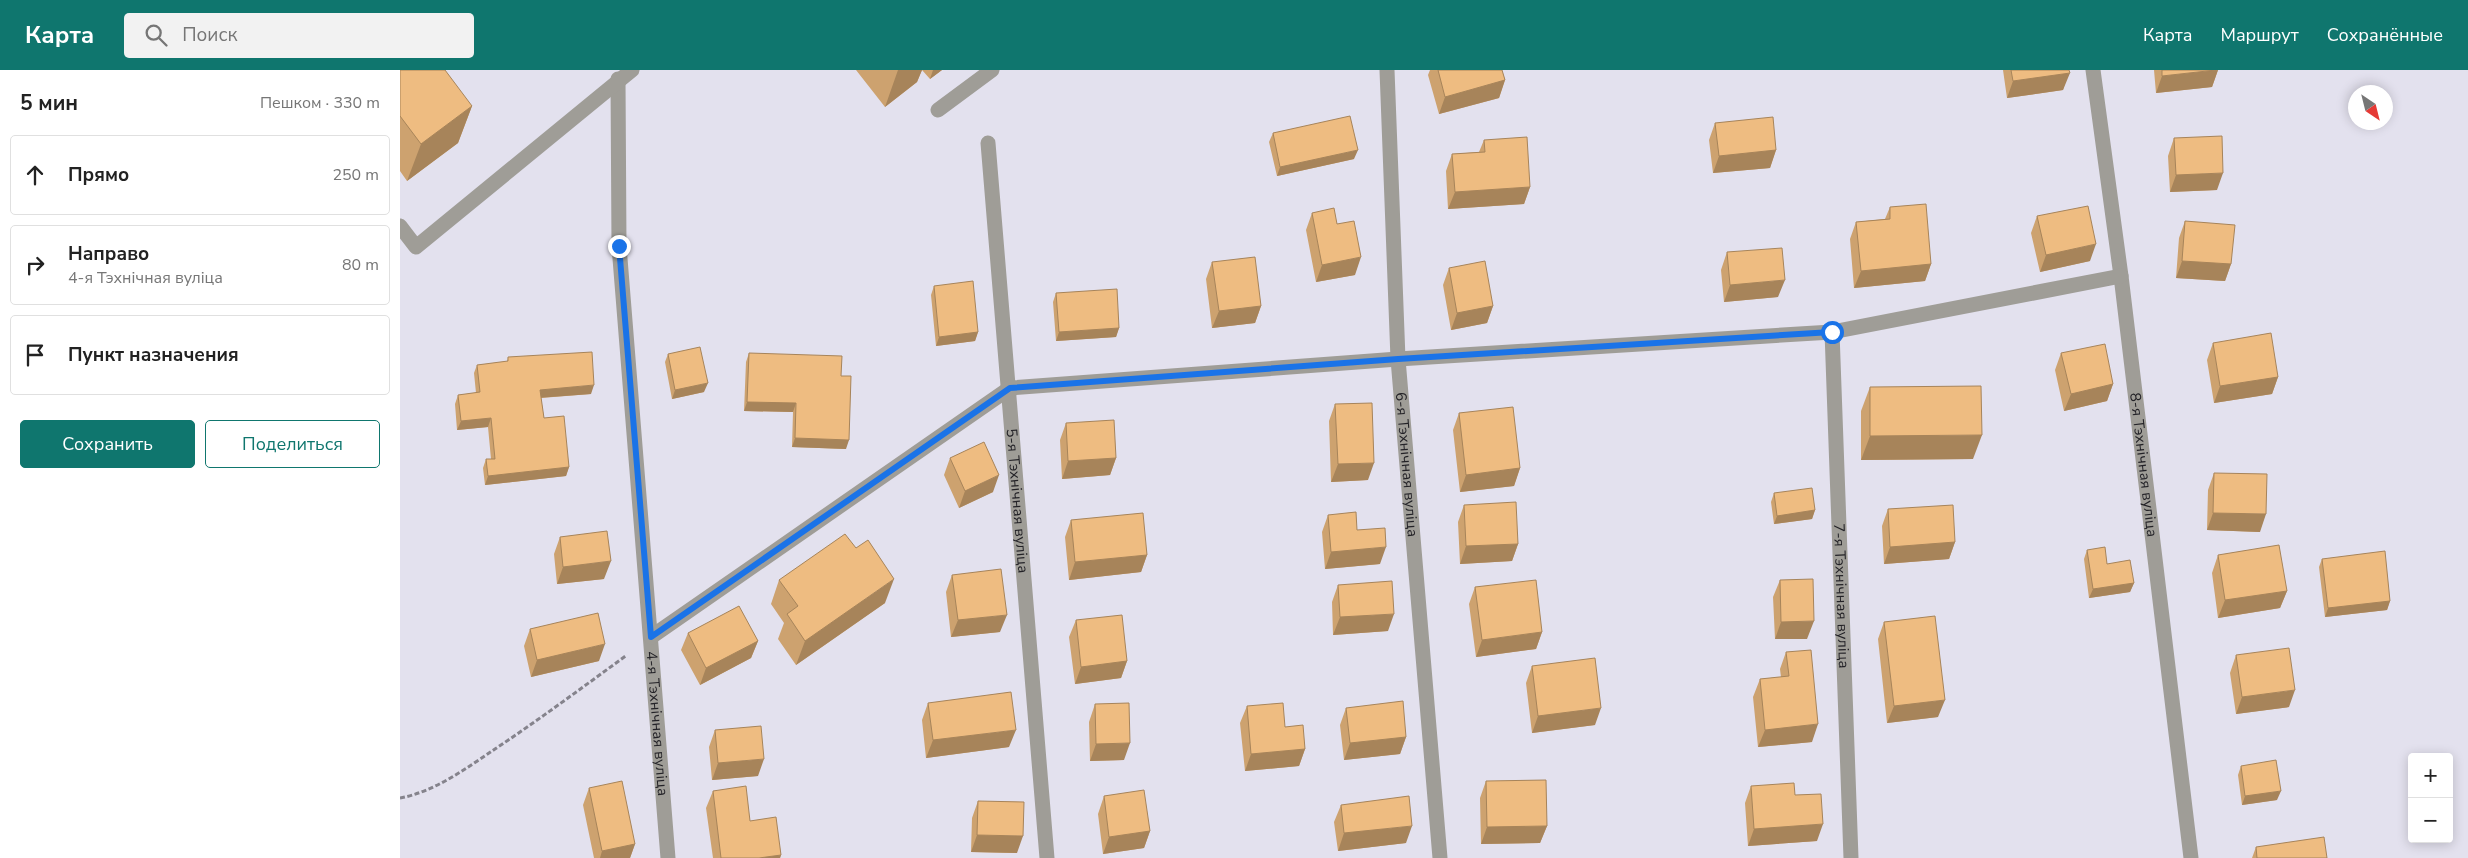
<!DOCTYPE html>
<html lang="ru">
<head>
<meta charset="utf-8">
<style>
  :root { --surface:#fff; --page:#f2f2f2; --text:#222; --muted:#767676; --line:#e0e0e0; --accent:#0f766e }
  body { margin:0; font-family:"Nunito Sans",sans-serif; background:var(--page); color:var(--text) }
  .controls { position:absolute; right:15px; bottom:15px; display:grid; overflow:hidden; border-radius:5px; box-shadow:0 2px 12px #0003 }
  .controls button { width:45px; height:45px; display:grid; place-items:center; padding:0; border:0; border-bottom:1px solid var(--line); background:var(--surface); color:var(--text); font:25px sans-serif }
  .compass { position:absolute; left:1948px; top:15px; width:45px; height:45px; border-radius:50%; background:var(--surface); box-shadow:0 2px 12px #0003; rotate:145deg }
  .stop { position:absolute; width:15px; height:15px; margin:-11px; border:4px solid #1a73e8; border-radius:50%; background:#fff }
  .stop.end { background:#1a73e8; border-color:#fff; box-shadow:0 1px 5px #0008 }
  .list { margin:0; padding:0; list-style:none }
  h2 { display:flex; justify-content:space-between; align-items:center; height:65px; margin:0; padding:0 20px; font-size:21px }
  h2 small { font-size:16px; font-weight:400; color:var(--muted) }
  .list li { display:grid; grid-template-columns:32px 1fr auto; gap:15px; align-items:center; box-sizing:border-box; height:80px; margin:0 10px 10px; padding:0 10px; border:1px solid var(--line); border-radius:5px }
  .list b { display:block; font-size:19px; white-space:nowrap }
  .list p { margin:0; font-size:16px; white-space:nowrap; color:var(--muted) }
  .list em { font-size:16px; font-style:normal; color:var(--muted) }
  .actions { display:flex; gap:10px; padding:15px 20px }
  .actions a { flex:1; padding:11px 0; border:1px solid var(--accent); border-radius:5px; text-align:center; font-size:18px; color:var(--accent) }
  .actions .main { background:var(--accent); color:#fff }
  .icon { flex:none; width:28px; height:28px; fill:none; stroke:currentColor; stroke-width:2; stroke-linecap:round; stroke-linejoin:round }
  .map { position:relative; flex:none; width:2068px; height:788px; overflow:hidden }
  header { display:flex; align-items:center; gap:30px; box-sizing:border-box; height:70px; padding:0 25px; background:var(--accent); color:#fff }
  header strong { font-size:24px }
  nav { display:flex; gap:28px; margin-inline-start:auto; font-size:18px }
  .search { width:350px; height:45px; background:var(--page); display:flex; align-items:center; gap:12px; box-sizing:border-box; padding:0 18px; border-radius:5px; color:var(--muted); font-size:19px }
  main { display:flex }
  aside { flex:1; background:var(--surface) }
  .map>svg:first-child { display:block }
  .lines { fill:none; stroke-linecap:round; stroke-linejoin:round }
  .path { stroke:#85838c; stroke-width:3; stroke-dasharray:5 2.5; stroke-linecap:butt }
  .minor { stroke:#9f9d97; stroke-width:15 }
  .wall { fill:#cda26f }
  .shaded-wall { fill:#a7845a }
  .building { fill:#eebc81; stroke:#a7845a }
  .route { stroke:#1a73e8; stroke-width:6 }
  .labels { text-anchor:middle; dominant-baseline:central; stroke-width:4; stroke-linejoin:round; paint-order:stroke }
  .street-label { font-size:15px; fill:#232227; stroke:#fff }
</style>
</head>
<body>
<header>
<strong>Карта</strong>
<div class="search"><svg class="icon" aria-label="search" viewBox="0 0 24 24"><circle cx="10" cy="10" r="6"/><path d="M15 15l6 6"/></svg>Поиск</div>
<nav><a>Карта</a><a>Маршрут</a><a>Сохранённые</a></nav>
</header>
<main>
<aside>
<h2>5 мин<small>Пешком · 330 m</small></h2>
<ul class="list">
<li><svg class="icon" aria-label="ahead" viewBox="0 0 24 24"><path d="M12 20V5M6 11l6-6 6 6"/></svg><div><b>Прямо</b></div><em>250 m</em></li>
<li><svg class="icon" aria-label="right" viewBox="0 0 24 24"><path d="M7 20v-9h11M14 6l5 5-5 5"/></svg><div><b>Направо</b><p>4-я Тэхнічная вуліца</p></div><em>80 m</em></li>
<li><svg class="icon" aria-label="arrive" viewBox="0 0 24 24"><path d="M6 21V4h12l-3 4 3 4H6"/></svg><div><b>Пункт назначения</b></div></li>
</ul>
<div class="actions"><a class="main">Сохранить</a><a>Поделиться</a></div>
</aside>
<div class="map">
<svg width="2068" height="788" viewBox="0 0 2068 788">
  <rect width="100%" height="100%" fill="#e3e1ee"/>
  <g class="lines">
    <path class="path" d="M0,728C34,722 67,698 95,679C140,649 183,617 227,585"/>
    <g class="minor">
      <path id="s1" d="M987,0L998,289L1040,788"/>
      <path id="s2" d="M1693,0L1721,206L1791,788"/>
      <path id="s3" d="M218,9L219,176L268,788"/>
      <path d="M538,40L592,0"/>
      <path id="s4" d="M588,73L647,788"/>
      <path d="M0,156L16,177L232,0"/>
      <path id="s5" d="M1432,262L1451,788"/>
      <path d="M251,567L610,318L998,289L1432,262L1721,206"/>
    </g>
  </g>
  <path class="wall" d="M0,0L72,36L58,73L7,111L0,101Z
    M456,0H522L517,12L485,37Z
    M522,0H542L530,9Z
    M1030,0H1102L1105,10L1099,28L1039,44L1028,5Z
    M1603,0H1669L1663,20L1607,28Z
    M1754,0H1818L1812,17L1756,23Z
    M1315,53L1376,80L1370,98L1313,103L1309,70Z
    M873,63L954,89L877,106L869,72Z
    M1774,68L1817,120L1770,122L1768,86Z
    M1084,70L1130,117L1124,134L1048,139L1046,101L1052,84L1079,82Z
    M1490,137L1531,194L1525,211L1454,218L1450,169L1456,152L1485,149Z
    M912,143L937,154L955,205L916,212L906,160Z
    M1637,146L1690,191L1640,202L1631,163Z
    M1785,151L1831,194L1825,211L1776,208L1779,168Z
    M1327,182L1378,227L1324,232L1321,200Z
    M812,192L861,236L855,253L812,258L806,209Z
    M1049,198L1093,236L1087,253L1051,260L1043,215Z
    M534,216L578,262L575,271L536,276L531,225Z
    M656,223L719,258L716,267L656,271L653,232Z
    M1813,273L1878,307L1872,324L1814,333L1807,290Z
    M349,283L441,306L446,379L392,377L393,342L344,341L346,292Z
    M1661,283L1713,314L1707,331L1664,341L1655,300Z
    M268,284L304,322L272,329L265,292Z
    M108,287L191,324L141,328L144,348L169,397L166,406L85,415L83,398L86,389H91L88,357L57,360L55,334L58,325L76,323L74,303L77,295L107,292Z
    M1470,317L1573,389L1461,390V341Z
    M935,334L968,410L931,412L929,351Z
    M1059,343L1120,398L1114,416L1060,422L1053,360Z
    M666,353L716,388L710,405L662,409L660,370Z
    M550,388L593,422L559,438L544,405Z
    M1814,403L1860,462L1807,460L1808,420Z
    M1374,423L1415,440L1412,449L1374,454L1371,432Z
    M1064,435L1118,474L1112,491L1060,494L1058,452Z
    M1488,439L1555,472L1549,489L1484,494L1482,456Z
    M928,445L957,460L980,494L925,499L922,462Z
    M671,450L747,485L741,502L669,510L665,467Z
    M160,467L204,509L157,514L154,484Z
    M1687,480L1734,513L1730,522L1689,528L1684,489Z
    M1818,485L1887,521L1880,538L1818,548L1812,503Z
    M1922,489L1990,531L1987,540L1925,547L1919,497Z
    M552,505L600,562L551,567L546,522Z
    M379,510L485,533L396,595L378,569L384,553L371,534Z
    M1380,510L1407,569H1375L1373,527Z
    M938,515L988,561L933,565L932,532Z
    M1075,517L1142,562L1136,579L1076,587L1069,534Z
    M676,550L727,591L721,608L675,614L669,567Z
    M1484,552L1538,647L1487,653L1478,569Z
    M130,559L199,591L131,607L124,576Z
    M288,563L358,571L351,588L300,615L281,580Z
    M1386,582L1412,672L1358,677L1353,627L1360,609L1381,607L1380,599Z
    M1836,585L1889,637L1836,644L1830,603Z
    M1132,596L1195,655L1132,663L1126,613Z
    M528,633L609,677L526,688L522,650Z
    M695,634L724,690L690,691L689,652Z
    M847,636L885,657L905,679L899,696L845,701L840,653Z
    M946,638L1006,667L1000,684L944,690L940,655Z
    M315,660L358,706L312,710L309,677Z
    M1841,696L1877,730L1842,735L1838,705Z
    M1086,711L1147,756L1140,773L1081,774L1080,728Z
    M1351,716L1395,725L1417,771L1348,776L1345,733Z
    M189,718L235,774L230,788H194L183,735Z
    M313,721L350,751L381,785L380,788H313L306,738Z
    M704,726L750,761L744,778L703,784L698,744Z
    M578,731L617,783L571,782L572,748Z
    M941,735L1006,773L938,781L934,752Z
    M1856,777L1927,788H1852Z"/>
  <path class="shaded-wall" d="M498,0H522L517,12L485,37Z
    M533,0H542L530,9Z
    M1818,0L1812,17L1756,23L1762,6Z
    M1670,3L1663,20L1607,28L1613,11Z
    M1105,10L1099,28L1039,44L1045,27Z
    M72,36L58,73L7,111L21,74Z
    M958,80L954,89L877,106L880,97Z
    M1376,80L1370,98L1313,103L1319,86Z
    M1823,103L1817,120L1770,122L1776,105Z
    M1130,117L1124,134L1048,139L1055,122Z
    M1696,174L1690,191L1640,202L1646,185Z
    M961,187L955,205L916,212L922,195Z
    M1782,191L1831,194L1825,211L1776,208Z
    M1531,194L1525,211L1454,218L1461,201Z
    M1385,210L1378,227L1324,232L1330,215Z
    M861,236L855,253L812,258L819,241Z
    M1093,236L1087,253L1051,260L1057,243Z
    M719,258L716,267L656,271L659,262Z
    M578,262L575,271L536,276L539,267Z
    M1878,307L1872,324L1814,333L1820,316Z
    M308,313L304,322L272,329L275,320Z
    M1713,314L1707,331L1664,341L1671,324Z
    M194,315L191,324L137,328L140,320Z
    M347,332L396,333L393,342L344,341Z
    M91,348L88,357L57,360L61,351Z
    M1582,365L1573,389L1461,390L1470,366Z
    M395,368L449,370L446,379L392,377Z
    M716,388L710,405L662,409L668,391Z
    M974,393L968,410L931,412L938,394Z
    M169,397L166,406L85,415L88,406Z
    M1120,398L1114,416L1060,422L1066,405Z
    M599,405L593,422L559,438L565,421Z
    M1415,440L1412,449L1374,454L1377,446Z
    M1813,443L1866,444L1860,462L1807,460Z
    M1555,472L1549,489L1484,494L1490,477Z
    M1118,474L1112,491L1060,494L1066,476Z
    M986,477L980,494L925,499L931,482Z
    M747,485L741,502L669,510L675,492Z
    M211,491L204,509L157,514L163,497Z
    M494,509L485,533L396,595L405,571Z
    M1734,513L1730,522L1689,528L1693,519Z
    M1887,521L1880,538L1818,548L1825,530Z
    M1990,531L1987,540L1925,547L1928,538Z
    M994,544L988,561L933,565L940,547Z
    M607,545L600,562L551,567L558,550Z
    M1414,551L1407,569H1375L1381,552Z
    M1142,562L1136,579L1076,587L1082,570Z
    M358,571L351,588L300,615L306,598Z
    M205,574L199,591L131,607L137,590Z
    M727,591L721,608L675,614L681,597Z
    M1895,620L1889,637L1836,644L1842,627Z
    M1545,630L1538,647L1487,653L1494,636Z
    M1201,638L1195,655L1132,663L1138,646Z
    M1418,654L1412,672L1358,677L1365,660Z
    M616,660L609,677L526,688L533,670Z
    M1006,667L1000,684L944,690L950,673Z
    M730,673L724,690L690,691L696,674Z
    M905,679L899,696L845,701L851,684Z
    M364,689L358,706L312,710L318,693Z
    M1881,721L1877,730L1842,735L1845,726Z
    M1423,754L1417,771L1348,776L1354,759Z
    M1012,756L1006,773L938,781L944,763Z
    M1147,756L1140,773L1081,774L1087,757Z
    M750,761L744,778L703,784L709,767Z
    M577,765L623,766L617,783L571,782Z
    M235,774L230,788H200L202,781Z
    M381,785L380,788H359Z"/>
  <path class="building" d="M0,0H45L72,36L21,74L0,46Z
    M1038,0H1102L1105,10L1045,27Z
    M1611,0H1669L1670,3L1613,11Z
    M1762,0H1816L1762,6Z
    M950,46L958,80L880,97L873,63Z
    M1373,47L1376,80L1319,86L1315,53Z
    M1822,66L1823,103L1776,105L1774,68Z
    M1127,67L1130,117L1055,122L1052,84L1085,82L1084,70Z
    M1526,134L1531,194L1461,201L1456,152L1490,149V137Z
    M1688,136L1696,174L1646,185L1637,146Z
    M934,138L937,154L954,151L961,187L922,195L912,143Z
    M1785,151L1835,155L1831,194L1782,191Z
    M1382,178L1385,210L1330,215L1327,182Z
    M855,187L861,236L819,241L812,192Z
    M1085,191L1093,236L1057,243L1049,198Z
    M573,211L578,262L539,267L534,216Z
    M717,219L719,258L659,262L656,223Z
    M1871,263L1878,307L1820,316L1813,273Z
    M1705,274L1713,314L1671,324L1661,283Z
    M300,277L308,313L275,320L268,284Z
    M192,282L194,315L140,320L144,348L164,346L169,397L88,406L86,389H95L91,348L61,351L58,325L80,322L77,295L108,291V287Z
    M349,283L442,286L441,306H451L449,370L395,368L396,333L347,332Z
    M1581,316L1582,365L1470,366V317Z
    M972,333L974,393L938,394L935,334Z
    M1113,337L1120,398L1066,405L1059,343Z
    M714,350L716,388L668,391L666,353Z
    M584,372L599,405L565,421L550,388Z
    M1814,403L1867,404L1866,444L1813,443Z
    M1412,418L1415,440L1377,446L1374,423Z
    M1116,432L1118,474L1066,476L1064,435Z
    M1553,435L1555,472L1490,477L1488,439Z
    M956,442L957,460L985,458L986,477L931,482L928,445Z
    M743,443L747,485L675,492L671,450Z
    M207,461L211,491L163,497L160,467Z
    M445,464L456,478L468,470L494,509L405,571L387,544L398,536L379,510Z
    M1879,475L1887,521L1825,530L1818,485Z
    M1705,477L1707,494L1730,490L1734,513L1693,519L1687,480Z
    M1985,481L1990,531L1928,538L1922,489Z
    M601,499L607,545L558,550L552,505Z
    M1413,509L1414,551L1381,552L1380,510Z
    M1136,510L1142,562L1082,570L1075,517Z
    M992,511L994,544L940,547L938,515Z
    M339,536L358,571L306,598L288,563Z
    M198,543L205,574L137,590L130,559Z
    M722,545L727,591L681,597L676,550Z
    M1535,546L1545,630L1494,636L1484,552Z
    M1889,578L1895,620L1842,627L1836,585Z
    M1411,580L1418,654L1365,660L1360,609L1389,606L1386,582Z
    M1195,588L1201,638L1138,646L1132,596Z
    M611,622L616,660L533,670L528,633Z
    M1003,631L1006,667L950,673L946,638Z
    M729,633L730,673L696,674L695,634Z
    M883,633L885,657L903,655L905,679L851,684L847,636Z
    M361,656L364,689L318,693L315,660Z
    M1876,690L1881,721L1845,726L1841,696Z
    M1146,710L1147,756L1087,757L1086,711Z
    M222,711L235,774L202,781L189,718Z
    M1394,713L1395,725L1421,724L1423,754L1354,759L1351,716Z
    M346,716L350,751L376,747L381,785L359,788H321L313,721Z
    M744,720L750,761L709,767L704,726Z
    M1009,726L1012,756L944,763L941,735Z
    M578,731L624,732L623,766L577,765Z
    M1924,767L1927,788H1857L1856,777Z"/>
  <g class="lines">
    <path class="route" d="M219,176L251,567L610,318L998,289L1432,262"/>
  </g>
  <g class="labels">
    <g class="street-label">
      <text stroke="none"><textPath href="#s1" startOffset="395">6-я Тэхнічная вуліца</textPath></text>
      <text stroke="none"><textPath href="#s2" startOffset="398">8-я Тэхнічная вуліца</textPath></text>
      <text stroke="none"><textPath href="#s4" startOffset="359">5-я Тэхнічная вуліца</textPath></text>
      <text stroke="none"><textPath href="#s5" startOffset="264">7-я Тэхнічная вуліца</textPath></text>
      <text stroke="none"><textPath href="#s3" startOffset="646">4-я Тэхнічная вуліца</textPath></text>
    </g>
  </g>
</svg>
<div class="controls">
<button>+</button>
<button>−</button>
</div>
<svg class="compass" viewBox="-18 -18 36 36"><path d="M0-13l5 13h-10z" fill="#e53935"/><path d="M0 13l5-13h-10z" fill="#767676"/></svg>
<div class="stop" style="left:1432px;top:262px"></div>
<div class="stop end" style="left:219px;top:176px"></div>
</div>
</main>
</body>
</html>
